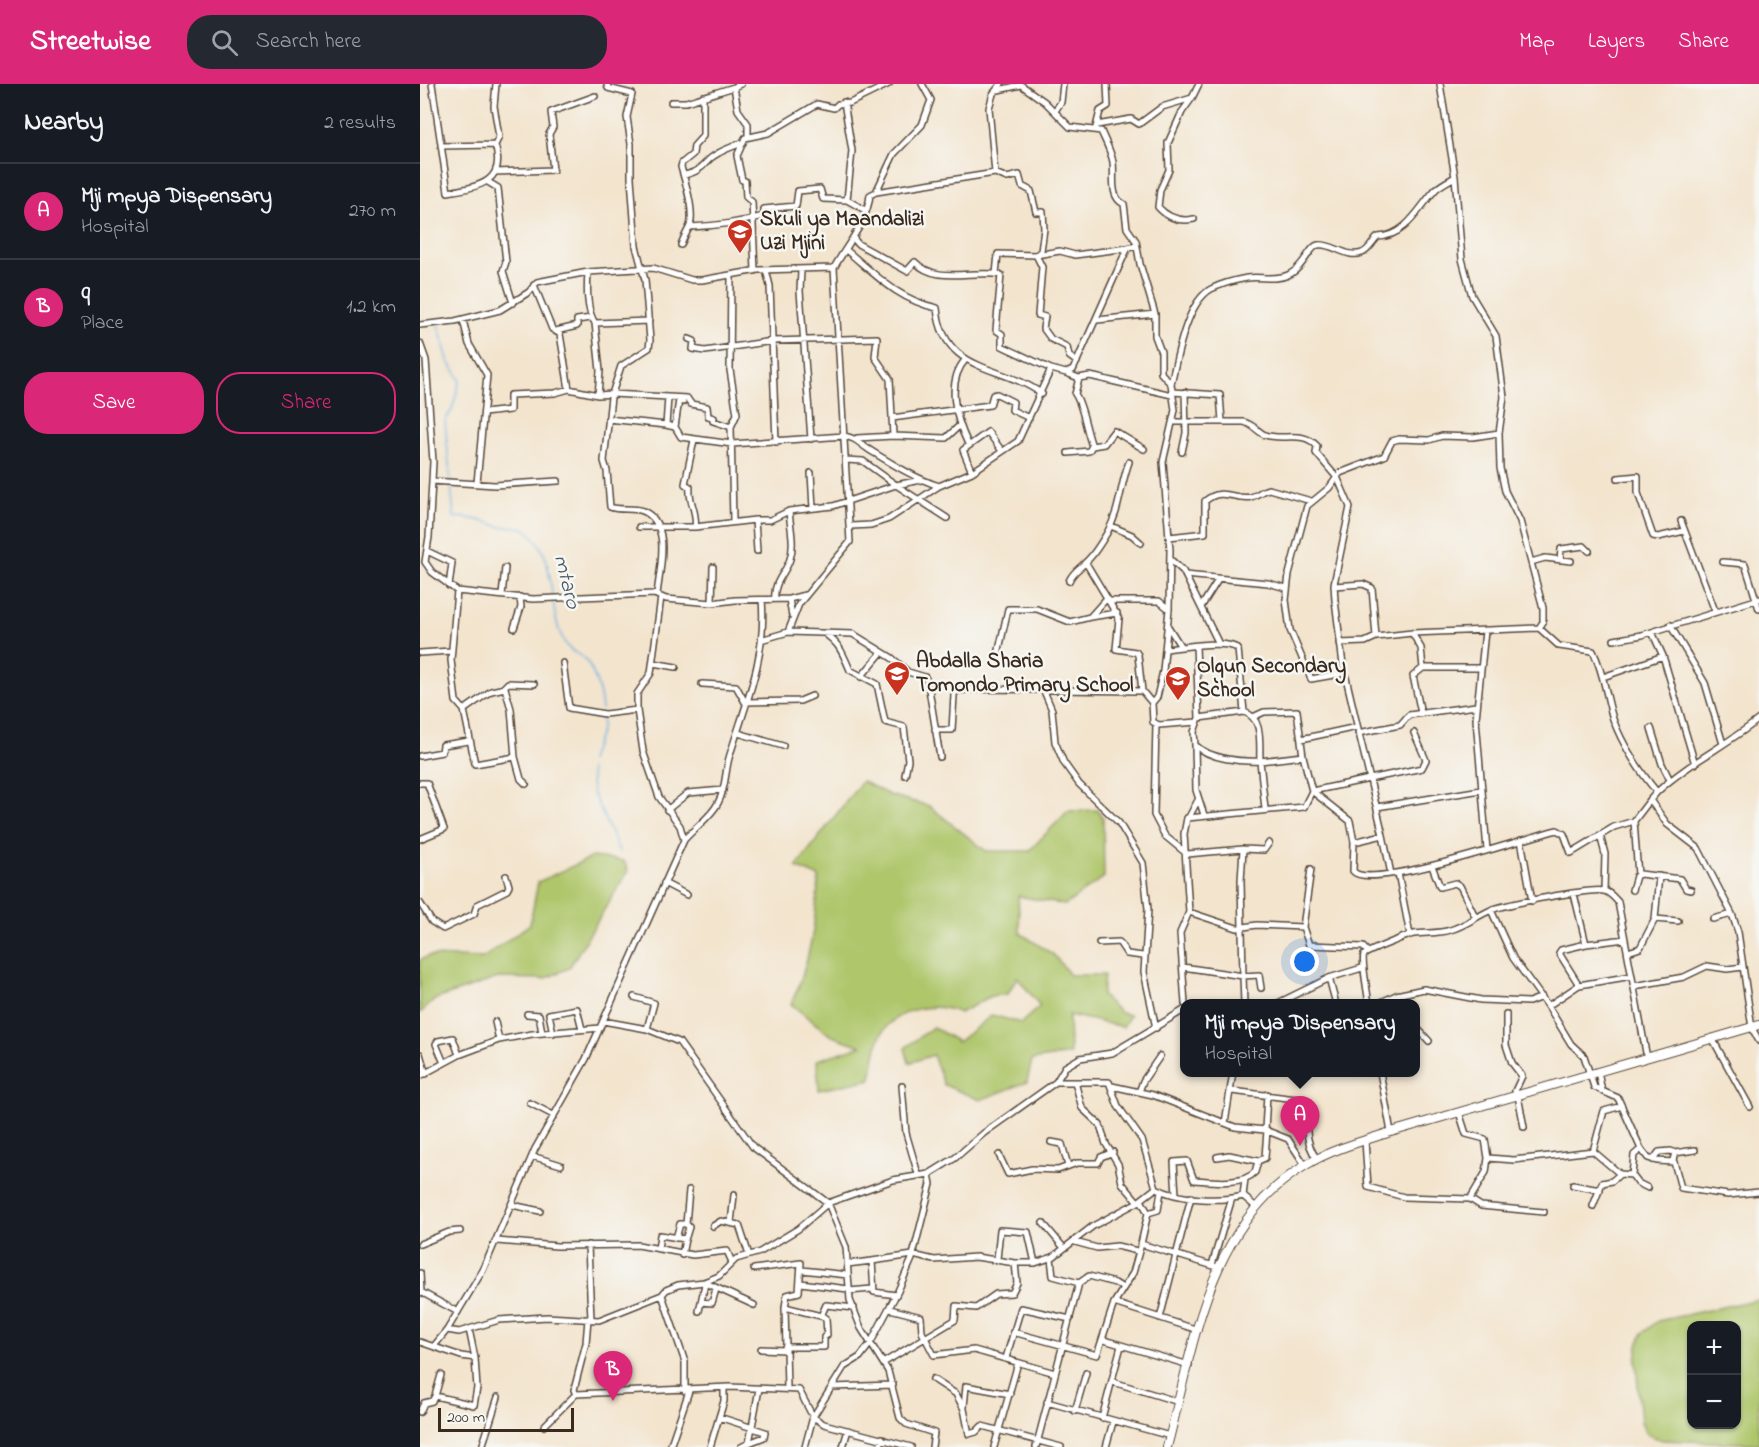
<!DOCTYPE html>
<html lang="en">
<head>
<meta charset="utf-8">
<style>
  :root { --surface:#171b24; --page:#242831; --text:#f1f3f6; --muted:#9ea1a6; --line:#363941; --accent:#db2777 }
  body { margin:0; font-family:"Indie Flower",sans-serif; background:var(--page); color:var(--text) }
  .controls { position:absolute; right:18px; bottom:18px; display:grid; overflow:hidden; border-radius:12px; box-shadow:0 2px 4px #0004 }
  .controls button { width:54px; height:54px; display:grid; place-items:center; padding:0; border:0; border-bottom:2px solid var(--line); background:var(--surface); color:var(--text); font:30px sans-serif }
  .scale { position:absolute; left:18px; bottom:15px; width:136px; box-sizing:border-box; padding-left:6px; border:3px solid #3b2a1e; border-top:0; font-size:16px; line-height:21px; white-space:nowrap; color:#3b2a1e; -webkit-text-stroke:4px #f6f6f2; paint-order:stroke }
  .you { position:absolute; left:885px; top:878px; width:21px; height:21px; margin:-15px; border:4px solid #fff; border-radius:50%; background:#1a73e8; box-shadow:0 0 0 9px #1a73e833 }
  .badge { display:grid; place-items:center; width:39px; height:39px; border-radius:50%; background:var(--accent); color:#fff; font-size:20px; font-weight:700 }
  .pin { position:absolute; translate:-50% -50px; filter:drop-shadow(0 2px 3px #0008) }
  .pin::after { content:''; position:absolute; top:32px; width:21px; height:18px; background:inherit; clip-path:polygon(0 0,100% 0,50% 100%) }
  .popup { position:absolute; left:760px; top:915px; width:240px; height:78px; box-sizing:border-box; display:grid; place-content:center; border-radius:12px; background:var(--surface); filter:drop-shadow(0 2px 4px #0005); font-size:20px; white-space:nowrap; color:var(--muted) }
  .popup b { font-size:22px; color:var(--text) }
  .popup::after { content:''; position:absolute; left:50%; top:100%; margin-left:-12px; border:12px solid transparent; border-top-color:var(--surface) }
  .list { margin:0; padding:0; list-style:none }
  h2 { display:flex; justify-content:space-between; align-items:center; height:78px; margin:0; padding:0 24px; font-size:26px }
  h2 small { font-size:20px; font-weight:400; color:var(--muted) }
  .list li { display:grid; grid-template-columns:39px 1fr auto; gap:18px; align-items:center; box-sizing:border-box; height:96px; padding:0 24px; border-top:2px solid var(--line) }
  .list b { display:block; font-size:22px; white-space:nowrap }
  .list p { margin:0; font-size:20px; white-space:nowrap; color:var(--muted) }
  .list em { font-size:20px; font-style:normal; color:var(--muted) }
  .actions { display:flex; gap:12px; padding:18px 24px }
  .actions a { flex:1; padding:14px 0; border:2px solid var(--accent); border-radius:24px; text-align:center; font-size:21px; color:var(--accent) }
  .actions .main { background:var(--accent); color:#fff }
  .icon { flex:none; width:33px; height:33px; fill:none; stroke:currentColor; stroke-width:2; stroke-linecap:round; stroke-linejoin:round }
  .map { position:relative; flex:none; width:1339px; height:1363px; overflow:hidden }
  header { display:flex; align-items:center; gap:36px; box-sizing:border-box; height:84px; padding:0 30px; background:var(--accent); color:#fff }
  header strong { font-size:28px }
  nav { display:flex; gap:33px; margin-inline-start:auto; font-size:21px }
  .search { width:420px; height:54px; background:var(--page); display:flex; align-items:center; gap:15px; box-sizing:border-box; padding:0 21px; border-radius:24px; color:var(--muted); font-size:22px }
  main { display:flex }
  aside { flex:1; background:var(--surface) }
  .map>svg:first-child { display:block }
  .green { fill:#afc66b; stroke:#757844; stroke-width:1.5; fill-rule:evenodd }
  .lines { fill:none; stroke-linecap:round; stroke-linejoin:round }
  .stream { stroke:#6ab0e0; stroke-width:1.5 }
  .street-casing { stroke:#574638; stroke-width:8 }
  .secondary-casing { stroke:#574638; stroke-width:10 }
  .street { stroke:#fff; stroke-width:5 }
  .secondary { stroke:#fff; stroke-width:8 }
  .labels { text-anchor:middle; dominant-baseline:central; stroke-width:5; stroke-linejoin:round; paint-order:stroke }
  .poi-label { font-size:21px; font-weight:bold; fill:#3b2a1e; stroke:#f6f6f2; text-anchor:start }
  .water-label { font-size:22px; font-style:italic; fill:#4b5962; stroke:#f6f6f2 }
</style>
</head>
<body>
<header>
<strong>Streetwise</strong>
<div class="search"><svg class="icon" aria-label="search" viewBox="0 0 24 24"><circle cx="10" cy="10" r="6"/><path d="M15 15l6 6"/></svg>Search here</div>
<nav><a>Map</a><a>Layers</a><a>Share</a></nav>
</header>
<main>
<aside>
<h2>Nearby<small>2 results</small></h2>
<ul class="list">
<li><span class="badge">A</span><div><b>Mji mpya Dispensary</b><p>Hospital</p></div><em>270 m</em></li>
<li><span class="badge">B</span><div><b>q</b><p>Place</p></div><em>1.2 km</em></li>
</ul>
<div class="actions"><a class="main">Save</a><a>Share</a></div>
</aside>
<div class="map">
<svg width="1339" height="1363" viewBox="0 0 1339 1363">
  <rect width="100%" height="100%" fill="#f6f6f2"/>
  <filter id="ink" filterUnits="userSpaceOnUse"><feTurbulence type="fractalNoise" baseFrequency=".0167" numOctaves="2"/><feDisplacementMap in="SourceGraphic" scale="12" xChannelSelector="R" yChannelSelector="G"/><feConvolveMatrix kernelMatrix="1 2 1 2 8 2 1 2 1" color-interpolation-filters="sRGB"/></filter>
  <filter id="wash" filterUnits="userSpaceOnUse"><feTurbulence type="fractalNoise" baseFrequency=".008" numOctaves="4" result="noise"/><feDisplacementMap in="SourceGraphic" scale="24" xChannelSelector="R" yChannelSelector="G"/><feGaussianBlur stdDeviation="1.35" result="paint"/><feColorMatrix in="noise" values="0 0 0 0 0 0 0 0 0 0 0 0 0 0 0 0 0 1.4 0 .05"/><feComposite in="paint" operator="in"/></filter>
  <g filter="url(#wash)">
    <rect width="100%" height="100%" fill="#f3e4cd"/>
    <path class="green" d="M442,697L469,711L509,722L566,767H609L648,727L678,726L683,734L684,793L645,821L598,812L600,849L634,871L650,891H684L682,912L701,929L710,931L703,943L649,931L650,970L612,976L607,998L560,1016L524,1001L513,971L489,979L485,964L513,943L538,958L572,931L601,939L620,922L597,893L588,910L571,912L540,929C514,917 478,924 462,949C455,961 454,981 451,995L399,1006L397,976L441,962L410,951L371,920C391,877 395,840 399,793L376,783Z
      M172,773L204,777L208,787L149,884L124,895L78,894L16,915L0,929V876L9,872L63,874L110,840L118,798Z
      M1339,1215V1360L1241,1356L1227,1350L1221,1338L1216,1277L1218,1261L1223,1249L1238,1237ZM1272,1242H1316V1340H1272Z"/>
    <g class="lines">
      <path class="stream" d="M18,240L28,276L40,296L32,326L25,337L34,433C49,433 64,437 78,442C86,445 97,440 105,445C142,471 123,527 147,562C151,568 160,570 165,575C175,588 181,611 182,626
        M170,678C173,660 183,652 182,631
        M170,685L172,707L199,767"/>
    </g>
  </g>
  <g filter="url(#ink)">
    <g class="lines">
      <defs>
        <path id="street" d="M12,0L28,108C57,103 87,99 75,61
          M187,0L188,4L212,10L207,33L211,60V94L216,162L225,196L230,256L229,264L201,282L191,313L184,377L187,387L190,423C200,427 213,423 223,427C253,440 239,487 237,511
          M321,0L314,3L318,26L328,40V53
          M578,6L601,1L625,18L650,43L681,47C685,57 691,67 693,78C695,93 689,113 704,120L707,144L716,157L720,180L735,230V252L741,268V289L751,300L755,326L743,378L750,466L749,525L743,587L737,613L732,619
          M772,14L762,28L748,59L749,86L740,106L738,123C748,134 760,138 774,135
          M251,18H266L314,3
          M424,18L432,67L427,116
          M635,27L641,18L643,0
          M677,41L711,35L719,40L742,23L772,14L779,0
          M676,43L680,27L688,22L687,0
          M21,62L75,61L79,53L74,22L76,0
          M75,88L133,86L129,50L133,43L131,28L175,12
          M575,89L587,94L599,91L602,102L611,107L616,128H623L624,145L621,167L616,171L622,183L618,231L625,233L623,244L631,255L647,263L649,272L657,278
          M264,91C285,87 283,77 297,70C305,65 313,63 321,59
          M68,98L78,104L86,178L83,187L93,219
          M456,108L575,89L569,24L573,10L581,0
          M270,143C296,142 319,139 344,132V125L376,122L378,107L400,105L403,115L427,116L445,126
          M434,155L438,160L487,187L495,178C517,201 553,185 581,191L576,246L582,250V262L631,285
          M261,161C263,155 266,150 269,144C276,131 265,97 261,83L262,79L273,70L274,62L283,52V12
          M426,166C456,191 477,215 517,224C523,290 582,280 622,310
          M346,186L350,202L356,358
          M335,187L332,118L326,113L325,97L322,96L317,72L325,54L348,49L397,20L414,24L418,20L430,19L469,0
          M381,187L380,207L391,355
          M168,188C167,203 166,226 175,239L180,287L178,311
          M576,190L578,170L616,171L640,167L655,171L708,164
          M311,192L310,286L317,330L311,343L313,437
          M114,201L132,245L140,250L149,305
          M43,236L49,260L67,291L57,399
          M677,236L735,230
          M175,239L229,237
          M0,241L35,237L80,226L109,208L117,198L168,188L233,184L272,196H282L338,186L414,184
          M136,247L157,242V236L171,234
          M269,255L274,257L273,265L285,267L353,257L457,254L455,273L470,295L473,352
          M0,259L6,276L13,378L9,453L5,478L12,488L37,507L113,515L234,510L246,515L292,519L315,516L369,515L385,511
          M546,275C525,298 536,335 548,360
          M646,289L659,294L670,292L752,311
          M659,294L655,310C663,321 666,347 672,362
          M751,300C757,274 766,219 791,205C801,200 816,196 827,194C840,192 855,197 868,191C883,185 890,162 898,161C913,159 927,175 942,169C949,167 952,158 958,153C986,152 998,125 1015,106C1020,101 1028,97 1035,93
          M752,308L800,311L802,337
          M248,314L246,341L255,343L261,353L312,360L424,352C436,354 439,359 448,365C471,379 494,394 519,402
          M64,329L90,326V311L135,309L149,305L178,311L192,310L267,314L271,320L287,323L288,332L294,334L293,337L311,343
          M472,334L570,321L573,311L577,310L593,318L592,326L609,334
          M188,335L246,341
          M753,338H824C834,341 838,348 845,351C863,357 883,346 897,362L896,369L918,395L930,423L914,500L915,516L923,581L963,751
          M255,343L259,316L263,318
          M437,354L473,352L526,354L539,342
          M274,356L265,400L270,403C268,418 278,428 275,443
          M762,368L766,349L765,308
          M648,369L669,367L672,362L684,360L694,347L724,365
          M426,376L443,377L476,401L501,396
          M552,388L543,366L568,348L582,367
          M391,389L393,424
          M1198,394L1218,392V409L1233,452L1238,453L1264,447
          M12,397L75,401L138,397
          M335,436H350L369,427L413,422L476,401L527,434
          M1261,437L1295,527
          M431,442L451,441L469,435L519,402L552,388L598,357L631,285L646,289L653,286L703,174L708,164L716,162
          M691,442L712,451L721,459
          M219,443H275L335,436L337,467
          M749,453L785,449V417C803,402 815,417 831,413C838,411 842,406 849,405L891,417
          M7,467L32,479L29,502
          M750,475L763,487L799,560
          M1140,476L1141,465L1164,462L1169,467
          M1111,478L1125,474L1151,477
          M1303,478L1325,480L1339,525
          M765,491L848,499L866,504
          M649,497C653,487 661,484 668,476C675,469 681,459 687,449C700,427 700,402 709,378
          M914,502L943,500L952,504L956,553L992,549L1119,544L1123,538V524L1100,437L1085,407L1080,384L1079,349L1084,313L1076,252L1052,212L1042,175L1035,93L1020,0
          M37,507L31,576L36,617L44,626L55,680L95,673L101,695L106,700
          M82,511L85,484
          M355,514C353,498 366,489 370,475C375,460 370,442 369,427
          M687,514L699,535L696,565L716,568L718,571L722,607
          M369,515L372,532
          M689,517H739L749,525
          M292,519L293,483
          M781,523L798,496
          M670,533L697,529
          M1250,541L1285,599L1303,660
          M94,544L101,523L100,513
          M749,544L761,563
          M1119,544L1139,562L1173,567C1184,589 1186,612 1193,635C1202,660 1220,688 1237,708L1230,716L1247,740L1278,764L1312,830L1318,848L1332,944L1339,957
          M1065,547L1056,635L1067,766
          M368,548L433,550L472,574L488,588L505,593L508,599L520,673
          M1232,548L1243,572
          M992,549L1001,564L1003,584H1060
          M405,550C420,560 423,570 430,586L457,600L465,638L484,643L488,676L485,691
          M344,555L368,548L379,520L430,458L414,184C427,160 447,139 450,111L456,108L474,70L502,41L511,16L502,0
          M1194,556L1222,551L1339,515
          M920,559L945,558L956,553
          M776,562L779,634L774,648L775,661C790,675 820,678 840,677L845,725
          M747,565C762,563 807,555 818,565L824,628
          M0,569L31,567
          M577,575L588,525H617L650,538L670,533L687,514L666,479
          M143,579L149,624L185,630L217,626
          M233,579L256,583
          M925,589L891,595L870,546L866,516L869,490L887,422L909,404L920,389L964,372L972,357L979,355L1009,356L1022,352L1053,353L1079,349
          M441,593L462,568
          M1183,593L1243,572L1275,680
          M282,600L316,602L325,618L380,617L392,612
          M84,603L88,599L114,600
          M624,607L632,626L635,658L644,679L659,700L699,739L723,779L728,825L724,888L736,944
          M44,626L71,607L85,604L91,625L95,673
          M1001,629L993,592L1003,584
          M833,633L844,628L877,627L883,672
          M736,640L734,731L745,752L767,770L823,765L844,766L849,759
          M1231,644L1242,680L1250,696
          M515,646H532L534,611L536,607L553,605L722,607L732,619L733,638L739,641L777,638
          M318,649L363,662
          M938,649L980,641L989,631L1056,622
          M881,655L937,643
          M775,661L776,706L784,731
          M0,672L22,668L23,661L49,657
          M0,699H7L24,745L0,755
          M892,707L1002,684L1006,676L994,649
          M892,707L930,737L934,758L963,751L971,790
          M1237,708C1268,679 1307,661 1339,635
          M957,723L1061,706
          M247,726L268,709L303,706
          M769,733L778,716
          M1214,737L1218,791
          M1180,751L1185,770L1184,807
          M264,756C274,744 291,733 298,719C306,705 305,688 309,674C325,621 347,573 342,516
          M1101,756L1112,817
          M934,758L933,787C948,808 1109,753 1137,746L1144,750L1151,769L1194,743L1214,737L1230,716
          M823,765L821,797L823,892L839,891L841,904
          M1012,782L1020,803L1035,799L1040,802L1056,834
          M978,789L990,851
          M244,799L267,811
          M1212,806L1216,792L1220,790L1260,795L1266,805L1271,806
          M0,819L12,838L23,845L54,830L57,821L87,806L89,802L86,792
          M1071,826L1093,874L1128,922L1151,960L1164,972L1174,1003L1182,1007
          M769,828L817,844L837,841L883,843L891,785
          M1235,835L1258,837
          M1293,835L1312,830
          M883,843L889,861L943,863L947,867
          M679,859L699,858L707,870L723,872
          M1166,860L1205,855
          M1208,868L1220,864L1235,835L1239,792
          M763,883L823,892L824,920
          M909,894L942,884
          M1159,901L1212,892
          M1214,902L1264,893L1287,882L1307,885L1323,883
          M214,913L234,919L227,945
          M765,920L760,849L769,828L764,750L767,734L884,723L892,707L883,672L840,677C839,661 844,634 824,628L779,634
          M856,920L909,894L916,920
          M949,920C948,911 941,876 944,871C946,868 988,851 994,850C1006,848 1018,850 1030,846C1045,842 1057,832 1071,826C1086,820 1170,804 1184,807C1190,808 1194,814 1198,818L1227,974
          M957,920L976,911L1004,905L1061,916L1109,918L1122,913
          M1128,922L1159,901L1139,869L1141,866L1166,860L1154,810
          M107,930L119,931L122,949
          M1086,930V961L1092,979L1102,992L1095,1007
          M183,937L227,945L259,958L333,1063L408,1119L426,1163L430,1216L441,1244L468,1287L480,1334L486,1340L514,1349L512,1363
          M75,938L79,956
          M996,943L1009,957
          M133,949L129,930L157,925L162,945
          M1292,954L1330,1023
          M0,970L6,990
          M24,979L16,960L18,957L33,954L39,971
          M960,988L971,1048
          M1178,988L1182,1007L1198,1014L1221,1065L1228,1074L1237,1077L1254,1078L1261,1104L1308,1111L1339,1108
          M0,992L39,971L79,956L112,950L180,944
          M636,998H689L698,1022L722,1056L736,1104C758,1116 799,1118 823,1112L836,1123
          M655,998L662,1024L680,1041L686,1060L698,1080L702,1099L718,1118
          M482,1002L486,1049L498,1090
          M692,1002L733,1011L815,1043L845,1046L868,1055L885,1081
          M812,1007L876,1015
          M719,1008L723,997L740,972
          M1098,1012L1104,1043
          M888,1018C886,1038 884,1058 897,1075
          M110,1019L133,1031
          M1039,1028L1046,1050L1065,1055L1068,1074L1094,1076L1173,1067L1184,1027L1202,1022
          M805,1039L813,988
          M845,1046L847,1010
          M945,1056L948,1103L984,1113L1050,1115L1061,1122L1124,1128
          M631,1058L642,1060L648,1082
          M1173,1067L1200,1090L1212,1091L1218,1099L1228,1104
          M579,1071L588,1090L612,1085L638,1086L657,1079H678L681,1073L693,1068
          M112,1072L141,1081
          M1233,1076L1239,1068L1251,1067L1255,1069
          M1253,1076L1255,1069L1275,1066
          M838,1077L845,1074L847,1046
          M1212,1091L1214,1071L1221,1065
          M1153,1101L1180,1106
          M756,1111L754,1078L767,1077L774,1096C791,1097 822,1102 835,1088L838,1077L809,1071L797,1073
          M823,1112L825,1095
          M1050,1115L1066,1088L1068,1074
          M92,1121L120,1127
          M1173,1122L1182,1099L1192,1097L1200,1090
          M728,1129L738,1126L741,1107
          M311,1139L314,1111
          M623,1139L644,1164
          M293,1142L301,1137L319,1141L329,1171
          M256,1154L260,1140H266
          M265,1156L269,1143L266,1140L269,1106
          M77,1157L137,1162L218,1161L273,1171L307,1167L312,1178
          M655,1158L677,1164L697,1162L717,1167
          M0,1160L29,1148L40,1147
          M721,1160L797,1183
          M168,1161L171,1235
          M238,1165L240,1151L265,1155L262,1171
          M631,1174L633,1192L659,1199
          M577,1175L580,1146L608,1148L615,1179
          M427,1180L452,1177
          M792,1181L812,1114
          M334,1185L381,1179L379,1208L367,1211L365,1223L367,1304
          M382,1186L428,1191
          M0,1189L1,1208L38,1228
          M284,1198L334,1221
          M381,1199L428,1205
          M429,1207L452,1205
          M242,1211L265,1278V1307
          M476,1211L454,1208L452,1177L493,1171L514,1176L556,1173L595,1179H615L633,1173L673,1142L718,1118L736,1104
          M281,1218L292,1219L296,1205
          M694,1219L778,1246
          M365,1223L401,1232L406,1221L434,1224
          M470,1225L501,1233L502,1248L514,1271L554,1266L635,1289
          M279,1227L285,1200
          M740,1234L771,1113
          M27,1246L39,1248L79,1236L127,1233L179,1236L242,1211L246,1206L258,1201L284,1198L299,1192L316,1175L340,1168L378,1145L408,1119L473,1096L509,1090
          M593,1248L677,1271L694,1219L713,1189L721,1160L728,1129L721,1116
          M684,1256L769,1281
          M0,1258L41,1272L55,1274L49,1245
          M14,1262L27,1246L63,1186L115,1065L166,975L264,756L260,742L239,713L223,667L217,626V610L231,589L241,513
          M365,1263H404V1253L407,1251L406,1234L401,1232
          M341,1265L365,1266
          M586,1274L601,1224L650,1235
          M463,1279L535,1236L536,1222L556,1224L576,1210L592,1209L597,1199L595,1179
          M21,1291L15,1312L54,1321L57,1304L55,1274
          M513,1295L536,1310L544,1325L549,1350L556,1348L562,1342L641,1363
          M693,1298L759,1318
          M412,1303L473,1301
          M156,1310L154,1306L166,1259L168,1235
          M627,1318L750,1352
          M544,1323L546,1302L590,1310
          M655,1327L666,1289
          M0,1328L4,1319L12,1317L15,1312
          M299,1333L345,1348L344,1353L329,1359
          M682,1334L701,1262
          M124,1342L156,1310L309,1303L379,1306L393,1333L404,1340L491,1363
          M62,1363L78,1313
          M250,1363L269,1307
          M290,1363L304,1317V1304
          M321,1363L329,1359L339,1305
          M385,1363L393,1333L424,1283L440,1273L450,1260L478,1207L492,1175L511,1100L509,1090L535,1074L564,1049L636,998L645,983L660,974L692,969L764,926
          M423,1363L428,1346
          M460,1363L462,1354
          M574,1363L598,1279
          M616,1363L659,1199L669,1192L695,1199L703,1204
          M686,1363L693,1338"/>
        <path id="secondary" d="M747,1363C774,1262 787,1140 886,1081C912,1065 943,1057 971,1048L1339,941"/>
      </defs>
      <use href="#street" class="street-casing"/>
      <use href="#secondary" class="secondary-casing"/>
      <use href="#street" class="street"/>
      <use href="#secondary" class="secondary"/>
    </g>
  </g>
  <defs>
    <symbol id="school-pin" viewBox="-11 -11 22 30"><path d="M0 17L-7.5 6A9.5 9.5 0 1 1 7.5 6Z" fill="#c8321e" stroke="#f6f6f2"/><path d="M0-5L7-2L0 1L-7-2ZM-4 1L0 2.5L4 1V4Q0 6-4 4Z" fill="#fff"/></symbol>
  </defs>
  <g fill-rule="evenodd">
    <use href="#school-pin" x="305" y="133" width="30" height="40"/>
    <use href="#school-pin" x="462" y="575" width="30" height="40"/>
    <use href="#school-pin" x="743" y="580" width="30" height="40"/>
  </g>
  <g class="labels">
    <g class="poi-label">
      <text x="340" y="136">Skuli ya Maandalizi<tspan x="340" dy="24">Uzi Mjini</tspan></text>
      <text x="496" y="578">Abdalla Sharia<tspan x="496" dy="24">Tomondo Primary School</tspan></text>
      <text x="777" y="583">Olgun Secondary<tspan x="777" dy="24">School</tspan></text>
    </g>
    <g class="water-label">
      <text transform="translate(146 498) rotate(76)">mtaro</text>
    </g>
  </g>
</svg>
<div class="controls">
<button>+</button>
<button>−</button>
</div>
<div class="scale">200 m</div>
<div class="you"></div>
<div class="pin badge" style="left:880px;top:1062px">A</div>
<div class="popup"><b>Mji mpya Dispensary</b>Hospital</div>
<div class="pin badge" style="left:193px;top:1317px">B</div>
</div>
</main>
</body>
</html>
